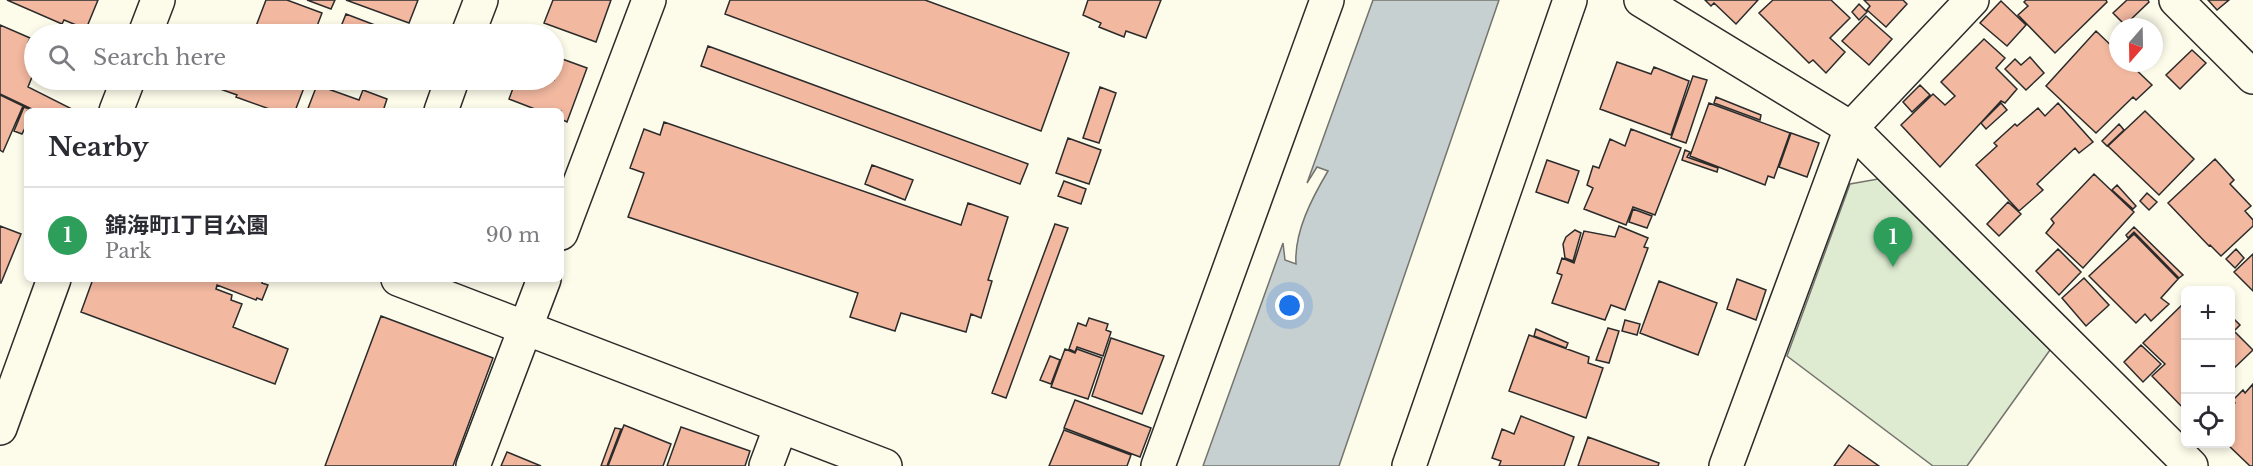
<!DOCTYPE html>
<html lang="en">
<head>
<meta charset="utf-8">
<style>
  :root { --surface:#fff; --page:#f2f2f3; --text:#2b2b33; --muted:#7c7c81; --line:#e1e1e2; --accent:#ea580c }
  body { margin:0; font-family:"Libre Baskerville","Noto Sans JP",serif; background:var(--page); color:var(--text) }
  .controls { position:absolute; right:18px; bottom:18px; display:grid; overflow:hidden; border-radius:9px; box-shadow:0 3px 9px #0003 }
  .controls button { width:54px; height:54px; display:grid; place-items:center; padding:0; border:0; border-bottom:2px solid var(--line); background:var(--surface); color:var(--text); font:30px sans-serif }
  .compass { position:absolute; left:2109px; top:18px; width:54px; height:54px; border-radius:50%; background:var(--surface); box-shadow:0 3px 9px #0003; rotate:200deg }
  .you { position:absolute; left:1290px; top:306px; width:21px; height:21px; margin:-15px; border:4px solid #fff; border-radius:50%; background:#1a73e8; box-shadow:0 0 0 9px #1a73e833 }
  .badge { display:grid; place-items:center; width:39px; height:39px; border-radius:50%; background:var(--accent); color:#fff; font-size:20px; font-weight:700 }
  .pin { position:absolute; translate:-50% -50px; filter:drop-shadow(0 2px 3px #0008) }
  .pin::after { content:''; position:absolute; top:32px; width:21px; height:18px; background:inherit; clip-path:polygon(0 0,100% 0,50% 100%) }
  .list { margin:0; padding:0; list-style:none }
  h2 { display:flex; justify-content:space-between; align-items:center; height:78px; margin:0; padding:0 24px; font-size:26px }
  h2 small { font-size:20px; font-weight:400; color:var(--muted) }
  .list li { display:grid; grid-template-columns:39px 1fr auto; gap:18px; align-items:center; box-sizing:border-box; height:96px; padding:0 24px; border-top:2px solid var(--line) }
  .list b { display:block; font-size:22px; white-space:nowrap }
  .list p { margin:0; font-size:20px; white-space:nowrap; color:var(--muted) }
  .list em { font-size:20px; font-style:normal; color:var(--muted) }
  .icon { flex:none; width:33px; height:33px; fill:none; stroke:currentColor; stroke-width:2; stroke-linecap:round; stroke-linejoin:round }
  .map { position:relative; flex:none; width:2253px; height:466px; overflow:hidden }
  .search { position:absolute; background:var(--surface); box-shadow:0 3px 9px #0003; left:24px; top:24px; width:540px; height:66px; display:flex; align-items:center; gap:15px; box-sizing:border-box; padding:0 21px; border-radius:33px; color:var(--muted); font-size:22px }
  .panel { position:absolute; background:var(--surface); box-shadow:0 3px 9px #0003; left:24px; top:108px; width:540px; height:174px; border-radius:9px }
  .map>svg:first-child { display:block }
  .green { fill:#deebd1; stroke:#74746e; stroke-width:1.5 }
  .water { fill:#c7d0d0; stroke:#74746e; stroke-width:1.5 }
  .building { fill:#f2b8a0; stroke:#2b2b2b; stroke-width:1.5 }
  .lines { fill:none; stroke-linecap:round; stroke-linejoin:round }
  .minor-casing { stroke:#2b2b2b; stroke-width:36 }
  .highway-casing { stroke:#2b2b2b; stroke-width:36 }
  .minor { stroke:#fdfbea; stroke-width:33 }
  .highway { stroke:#fdfbea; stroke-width:33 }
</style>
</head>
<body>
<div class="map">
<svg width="2253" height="466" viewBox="0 0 2253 466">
  <rect width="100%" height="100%" fill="#fdfbea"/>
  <path class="green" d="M1878,179L2050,350L1967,466H1933L1787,356L1850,184Z"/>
  <path class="water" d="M1373,0H1499L1339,466H1203L1283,243L1285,260L1296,264C1294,232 1312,198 1328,171L1317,167L1307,183Z"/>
  <path class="building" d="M7,0H98L86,29L64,20L62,24Z
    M266,0H287L322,13L314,34H253Z
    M307,0H335L331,9Z
    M346,0H418L409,23Z
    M553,0H611L596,42L544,23Z
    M730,0H925L1069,53L1041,131L725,14Z
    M1088,0H1161L1146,38L1126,31L1124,37L1099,27L1101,23L1083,15Z
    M1705,0H1758L1736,24L1714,3L1711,6Z
    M1773,0H1831L1850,18L1830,38L1845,52L1826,73L1813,60L1809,63L1759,13Z
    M1864,0H1903L1907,4L1886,27L1867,10L1870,6Z
    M2026,0H2106L2107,2L2055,53L2018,15L2028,6L2024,2Z
    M2127,0H2148L2149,2L2125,25L2113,13Z
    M2208,0H2229L2217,10Z
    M2001,1L2026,25L2007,46L1980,23Z
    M1859,4L1867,12L1859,20L1852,12Z
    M346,14L388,30L387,34H338Z
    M1866,16L1892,39L1869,65L1842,41Z
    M0,25L30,38L28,43L34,46V72L28,87L72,109L71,111H36L0,94Z
    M209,25L234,34H205Z
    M2096,31L2118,52V63H2129L2152,85L2136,100L2133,97L2096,133L2046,86Z
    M1984,39L2005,58L1996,68L2017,89L2005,103L2001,101L1940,167L1901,125L1933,94L1945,105L1955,96L1941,82Z
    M708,46L1028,164L1020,184L701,66Z
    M2192,50L2206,63L2180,89L2166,75Z
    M554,56L587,68L567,122L561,119V111H540L509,99L516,80H554Z
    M2030,57L2044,73L2026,90L2005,69L2015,59L2021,65Z
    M1617,62L1651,74L1654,67L1689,81L1671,135L1600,109Z
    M1693,76L1707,80L1686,143L1671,138Z
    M195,80H307L295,111H275L236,97L237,95Z
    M317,85L359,100L363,90L387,99L383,111H307Z
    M1920,85L1930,95L1912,112L1903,102Z
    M1100,87L1116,93L1099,143L1083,138Z
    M0,95L23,106L3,152L0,150Z
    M1716,97L1761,115L1760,120L1714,103Z
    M1709,103L1790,133L1774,178L1768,176L1765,185L1690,156Z
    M2001,103L2007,110L1986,129L1981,123Z
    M2058,103L2093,142L2079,153L2075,148L2037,184L2043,190L2019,211L1976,165L1997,146L1994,143L2015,124L2017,126L2038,108L2045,116Z
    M24,107L34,111H27V129L25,128L22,134L14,131Z
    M2145,111L2194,159L2159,195L2108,146Z
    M664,122L961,225L968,203L1008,217L988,280L992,281L981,318L971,314L966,332L901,313L895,331L850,317L858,293L628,217L644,173L630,168L644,129L660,135Z
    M2119,124L2124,130L2107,146L2102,141Z
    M1631,129L1681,148L1655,215L1633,207L1626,225L1584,209L1593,188L1587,185L1593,166L1599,168L1610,139L1625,146Z
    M1791,133L1819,143L1807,177L1779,167Z
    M1068,138L1101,150L1089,184L1056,173Z
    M1685,150L1690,152L1687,157L1718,168L1717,172L1682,160Z
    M2215,159L2234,180L2230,184L2251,206L2245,211L2253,220V226L2221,256L2210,245L2209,246L2168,203Z
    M1547,160L1579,171L1568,203L1536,192Z
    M872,165L913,180L905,200L865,184Z
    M2094,174L2134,212L2083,268L2046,233L2054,223L2051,219Z
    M1064,181L1086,189L1081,204L1058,196Z
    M2117,185L2136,206L2133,209L2112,190Z
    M2147,193L2157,202L2149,210L2140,201Z
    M2008,202L2021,214L1999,236L1987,224Z
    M1633,209L1652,216L1647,228L1629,222Z
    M1055,224L1068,228L1006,398L992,393Z
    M0,226L21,234L1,283H0Z
    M1619,226L1648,238L1644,247L1648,248L1625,310L1611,305L1605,320L1552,303L1562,275L1557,273L1562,258L1574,263L1584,231L1615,237Z
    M2134,227L2183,275L2179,278L2134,232L2128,238L2126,235Z
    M1575,230L1581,233L1573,261L1565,258L1563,244L1566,237Z
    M2134,234L2178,279L2161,298L2169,304L2151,321L2145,314L2136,323L2089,276Z
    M2058,249L2081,272L2059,295L2036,271Z
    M2236,249L2244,258L2235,268L2226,259Z
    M2253,254V291L2234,272Z
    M2084,278L2109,305L2086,326L2062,298Z
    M93,279H264L262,283L268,285L262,300L257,298L256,300L217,285L216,289L232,295L231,300L242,304L233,327L288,349L275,384L81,312Z
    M1737,279L1766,290L1756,320L1727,309Z
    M1659,281L1717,303L1698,355L1640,333Z
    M2186,301V411L2152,376L2165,364L2143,343Z
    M2230,315L2240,325L2234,331L2253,350L2230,372Z
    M381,316L493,358L453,466H325Z
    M1089,318L1108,324L1106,330L1111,332L1103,356L1077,347L1075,352L1069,349L1078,323L1086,326Z
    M1625,320L1640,324L1637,335L1622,331Z
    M1608,328L1619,331L1609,363L1596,360Z
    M1536,329L1568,343L1566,348L1534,336Z
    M1529,335L1589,357L1588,363L1603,368L1586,418L1509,391Z
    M1111,338L1164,356L1142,414L1092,396Z
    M2141,345L2161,364L2143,382L2124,362Z
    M1065,349L1075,353L1077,349L1102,358L1088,399L1051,387Z
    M1050,356L1060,360L1051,384L1040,380Z
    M2253,384V466H2250L2227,444H2230V408L2235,403L2233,400L2243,390L2245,393Z
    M1075,400L1151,428L1140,457L1064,428Z
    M1521,416L1574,437L1564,466H1499L1501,461L1492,458L1502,429L1514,434Z
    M624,425L671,444L663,466H608Z
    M681,427L750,451L745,466H667Z
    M615,428L621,429L607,466H601Z
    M1064,430L1131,455L1127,466H1049Z
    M1588,437L1659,463L1658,466H1578Z
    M1849,445L1879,466H1834Z
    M507,452L541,466H501Z"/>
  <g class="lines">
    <defs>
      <path id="minor" d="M1641,0L1851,128L2191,466
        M2176,0L2253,77
        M468,34L481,0
        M441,111L452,80
        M561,233L649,0
        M398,279L885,466
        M473,466L544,279
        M766,466L781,426
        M1158,466L1327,0
        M1409,466L1570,0
        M1726,466L1851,128L1972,0"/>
      <path id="highway" d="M145,34L158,0
        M116,111L128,80
        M0,428L54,279"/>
    </defs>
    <use href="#minor" class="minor-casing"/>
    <use href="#highway" class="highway-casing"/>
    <use href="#minor" class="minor"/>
    <use href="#highway" class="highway"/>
  </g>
</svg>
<div class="controls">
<button>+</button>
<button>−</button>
<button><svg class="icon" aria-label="locate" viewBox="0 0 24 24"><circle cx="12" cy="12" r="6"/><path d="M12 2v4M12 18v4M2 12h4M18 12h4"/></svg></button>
</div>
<svg class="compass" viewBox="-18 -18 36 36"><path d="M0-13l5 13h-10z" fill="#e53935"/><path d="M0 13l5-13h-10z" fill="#7c7c81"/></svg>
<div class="you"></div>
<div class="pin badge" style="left:1893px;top:267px;background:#2e9e5b">1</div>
<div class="search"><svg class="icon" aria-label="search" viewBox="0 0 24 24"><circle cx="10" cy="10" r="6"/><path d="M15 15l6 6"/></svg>Search here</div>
<section class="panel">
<h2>Nearby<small></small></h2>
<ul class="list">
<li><span class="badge" style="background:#2e9e5b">1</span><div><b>錦海町1丁目公園</b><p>Park</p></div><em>90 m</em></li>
</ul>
</section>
</div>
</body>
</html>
